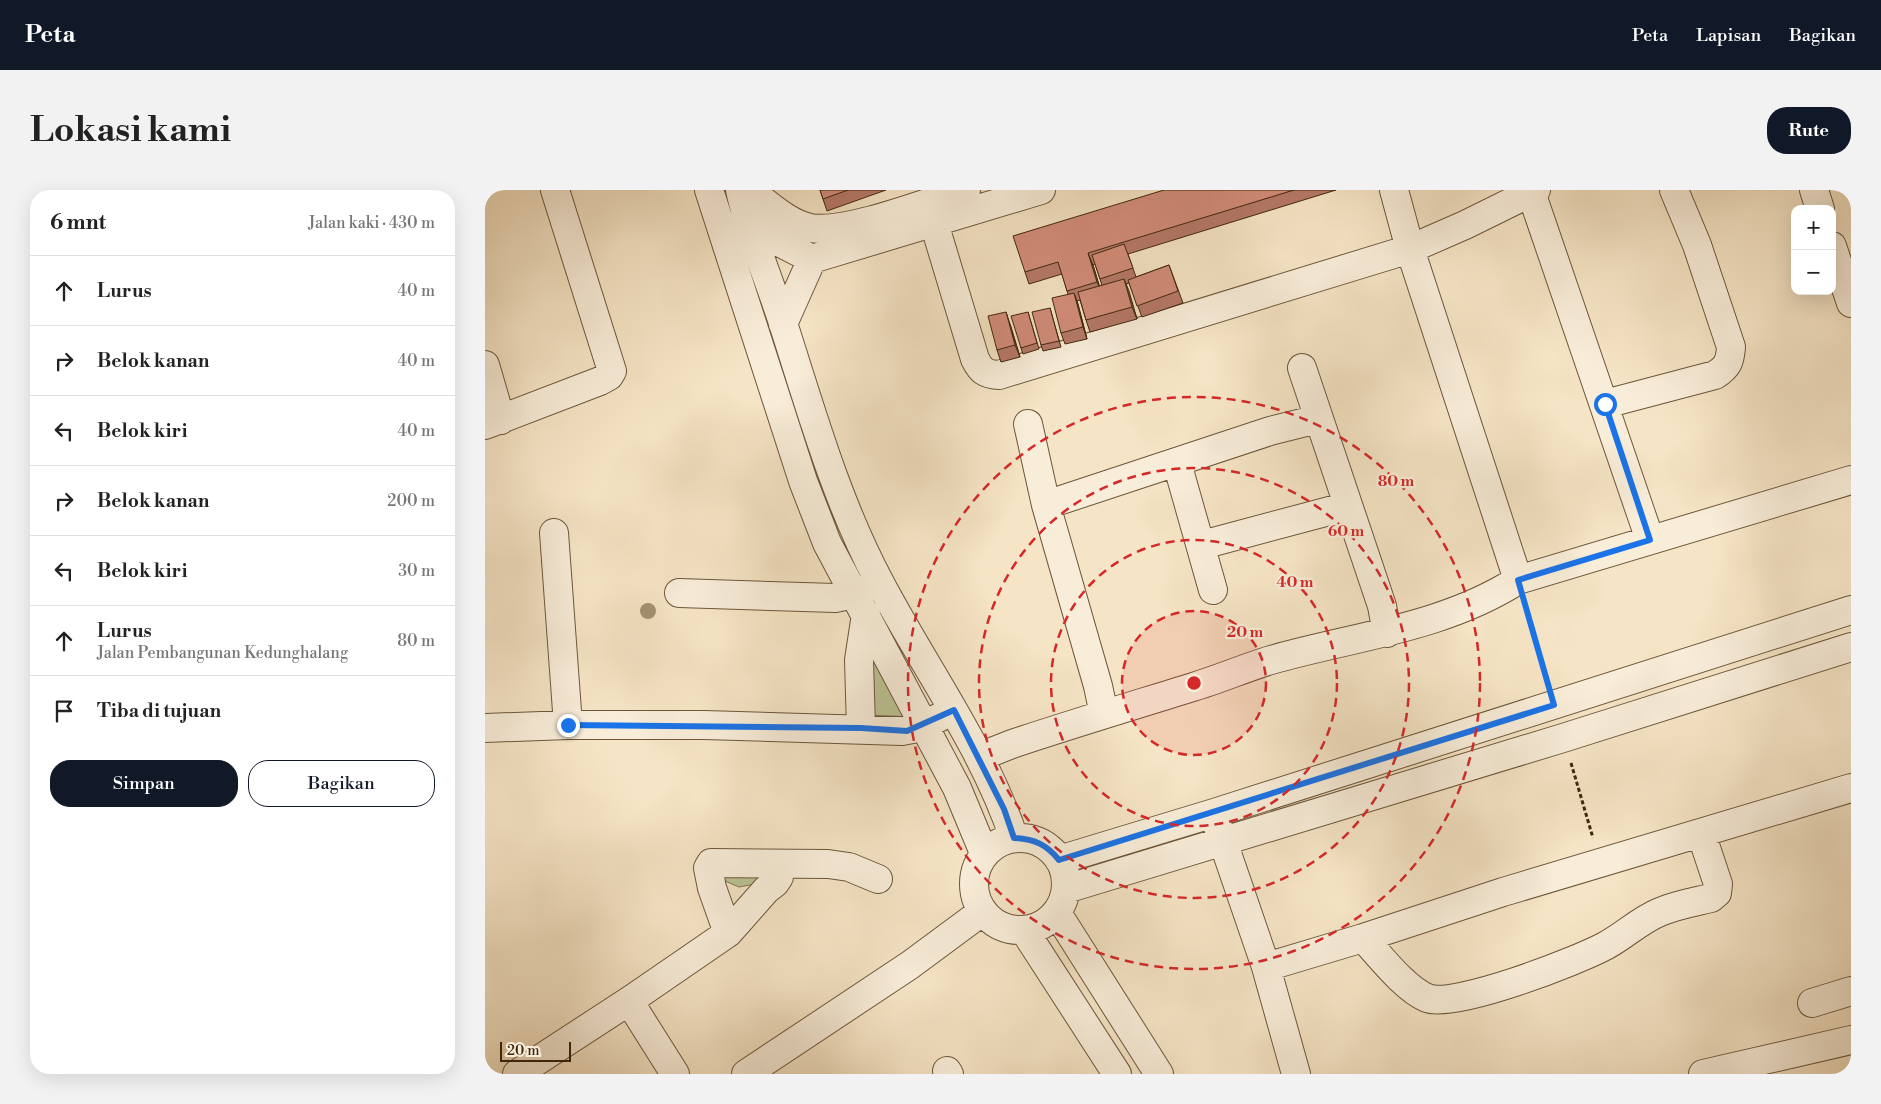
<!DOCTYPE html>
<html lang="id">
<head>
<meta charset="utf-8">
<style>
  :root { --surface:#fff; --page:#f2f2f2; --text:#222; --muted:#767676; --line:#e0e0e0; --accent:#111827 }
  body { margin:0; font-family:"Libre Bodoni",serif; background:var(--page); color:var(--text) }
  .controls { position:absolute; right:15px; top:15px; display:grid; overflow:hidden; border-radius:10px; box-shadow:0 5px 20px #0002 }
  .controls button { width:45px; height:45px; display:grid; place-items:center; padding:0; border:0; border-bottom:1px solid var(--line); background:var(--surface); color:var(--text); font:25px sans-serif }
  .scale { position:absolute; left:15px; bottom:12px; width:71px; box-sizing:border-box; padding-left:5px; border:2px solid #40270b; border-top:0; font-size:14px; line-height:18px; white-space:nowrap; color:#40270b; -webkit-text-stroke:4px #f8edd9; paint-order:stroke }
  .stop { position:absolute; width:15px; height:15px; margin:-11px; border:4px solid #1a73e8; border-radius:50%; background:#fff }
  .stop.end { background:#1a73e8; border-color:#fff; box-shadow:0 1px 5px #0008 }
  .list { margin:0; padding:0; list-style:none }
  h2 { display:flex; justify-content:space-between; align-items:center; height:65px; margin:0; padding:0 20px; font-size:21px }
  h2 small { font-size:16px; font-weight:400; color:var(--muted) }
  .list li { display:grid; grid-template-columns:32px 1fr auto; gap:15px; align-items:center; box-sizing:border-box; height:70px; padding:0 20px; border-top:1px solid var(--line) }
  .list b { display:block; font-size:19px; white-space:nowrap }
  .list p { margin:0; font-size:16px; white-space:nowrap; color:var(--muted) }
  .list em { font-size:16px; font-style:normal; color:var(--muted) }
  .actions { display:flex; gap:10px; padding:15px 20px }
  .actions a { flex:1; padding:11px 0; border:1px solid var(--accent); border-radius:20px; text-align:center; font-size:18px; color:var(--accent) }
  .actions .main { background:var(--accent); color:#fff }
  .icon { flex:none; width:28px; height:28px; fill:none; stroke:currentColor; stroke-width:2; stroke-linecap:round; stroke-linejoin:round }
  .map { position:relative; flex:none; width:1366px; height:884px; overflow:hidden; border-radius:20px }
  header { display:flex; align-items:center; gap:30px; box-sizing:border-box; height:70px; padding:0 25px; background:var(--accent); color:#fff }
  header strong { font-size:24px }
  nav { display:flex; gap:28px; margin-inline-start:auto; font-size:18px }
  .intro { display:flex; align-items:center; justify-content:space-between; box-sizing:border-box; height:120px; padding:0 30px }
  h1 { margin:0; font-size:35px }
  .button { padding:12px 22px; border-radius:20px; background:var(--accent); color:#fff; font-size:18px; font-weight:700 }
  main { display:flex; gap:30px; padding:0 30px }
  aside { flex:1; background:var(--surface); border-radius:20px; box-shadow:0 5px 20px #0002 }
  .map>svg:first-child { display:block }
  .green { fill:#bcc495; stroke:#7e7650 }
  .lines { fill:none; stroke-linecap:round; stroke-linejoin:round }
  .minor-casing { stroke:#6d563a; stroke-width:30 }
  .path { stroke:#40270b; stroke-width:3; stroke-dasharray:4 2.5; stroke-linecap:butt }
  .minor { stroke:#f8edd9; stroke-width:28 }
  .tree { fill:#a29272 }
  .wall { fill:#b57868; stroke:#40270b; fill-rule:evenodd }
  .shaded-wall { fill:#936255; stroke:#40270b }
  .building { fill:#d28c79; stroke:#40270b }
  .route { stroke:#1a73e8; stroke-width:6 }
  .ring { fill:none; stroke:#d62828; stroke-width:2.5; stroke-dasharray:9 6 }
  .centre { fill:#d62828; stroke:#f8edd9; stroke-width:2.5 }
  .ring-label { font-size:15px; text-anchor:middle; font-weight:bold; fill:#d62828; stroke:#f8edd9; stroke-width:4.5; stroke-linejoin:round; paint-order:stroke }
</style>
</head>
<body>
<header>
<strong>Peta</strong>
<nav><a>Peta</a><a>Lapisan</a><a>Bagikan</a></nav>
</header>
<div class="intro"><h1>Lokasi kami</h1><a class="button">Rute</a></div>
<main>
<aside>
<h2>6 mnt<small>Jalan kaki · 430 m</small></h2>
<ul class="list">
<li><svg class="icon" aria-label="ahead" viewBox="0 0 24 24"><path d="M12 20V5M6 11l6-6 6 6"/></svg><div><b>Lurus</b></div><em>40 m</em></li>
<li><svg class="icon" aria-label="right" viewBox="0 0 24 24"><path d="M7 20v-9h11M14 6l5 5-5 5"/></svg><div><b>Belok kanan</b></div><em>40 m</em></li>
<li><svg class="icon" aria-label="left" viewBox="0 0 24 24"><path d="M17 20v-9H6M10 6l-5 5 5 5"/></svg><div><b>Belok kiri</b></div><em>40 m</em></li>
<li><svg class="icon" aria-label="right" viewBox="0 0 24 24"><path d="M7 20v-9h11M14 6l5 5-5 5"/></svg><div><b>Belok kanan</b></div><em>200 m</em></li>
<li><svg class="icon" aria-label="left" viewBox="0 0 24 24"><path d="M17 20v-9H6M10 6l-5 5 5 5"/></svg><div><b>Belok kiri</b></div><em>30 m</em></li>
<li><svg class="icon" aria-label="ahead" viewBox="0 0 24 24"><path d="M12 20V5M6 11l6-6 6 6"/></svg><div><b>Lurus</b><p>Jalan Pembangunan Kedunghalang</p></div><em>80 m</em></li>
<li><svg class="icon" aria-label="arrive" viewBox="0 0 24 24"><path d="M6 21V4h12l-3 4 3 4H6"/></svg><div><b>Tiba di tujuan</b></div></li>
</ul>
<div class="actions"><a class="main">Simpan</a><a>Bagikan</a></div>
</aside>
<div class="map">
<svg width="1366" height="884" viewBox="0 0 1366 884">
  <rect width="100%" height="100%" fill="#f5e4c5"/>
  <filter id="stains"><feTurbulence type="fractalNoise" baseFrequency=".004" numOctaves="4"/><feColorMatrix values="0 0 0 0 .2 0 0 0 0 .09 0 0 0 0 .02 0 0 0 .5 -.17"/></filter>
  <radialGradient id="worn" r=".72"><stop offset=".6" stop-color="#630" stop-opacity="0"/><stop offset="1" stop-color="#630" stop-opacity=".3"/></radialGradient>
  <path class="green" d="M390,463L430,529L386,530L380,469Z
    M276,682V693L254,697L240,691L239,686Z"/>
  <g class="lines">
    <defs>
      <path id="minor" d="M224,0L318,291L342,353L472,598L499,663
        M255,0C265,46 284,89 298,133C326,220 351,310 394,391C439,477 498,556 529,648
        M264,0C282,13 302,33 325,38C362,44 443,12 481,0
        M909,0L925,59L1033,390
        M1329,0L1335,19
        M1046,2L1165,350
        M260,24L290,50L327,69L556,0
        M449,33L490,169C496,181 500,184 514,185L925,59L980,35L1051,0
        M1347,56L1366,113
        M298,134L327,69
        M0,175L16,230
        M817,178L897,416L902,443
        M1120,214L1230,185C1243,177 1245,171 1246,157L1212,55L1189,0
        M543,234L561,315L613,496L619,524
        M0,235L115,191L124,186L127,181L70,0
        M692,273L728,400
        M561,315L785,241L833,229
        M69,343L83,535
        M717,355L863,316
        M194,403L350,408L368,404L383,397
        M0,538L83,535H219L417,541L433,538L455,527
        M376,539L374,470L381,424
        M494,567L527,554C587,534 647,516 708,497C734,489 760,478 786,470C870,446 958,438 1033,390L1366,290
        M732,634L781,777L811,884
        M489 694a46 46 0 1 1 92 0a46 46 0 1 1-92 0Z
        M574,670L729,623L1366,420
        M581,699L1078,548L1366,457
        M572,723L674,884
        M539,740L632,884
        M243,743L227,698L223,678L226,673L343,674L364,677L393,689
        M878,748C895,766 920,799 942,808C969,819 1092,771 1120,756C1139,746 1155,730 1175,722C1191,715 1209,712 1226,708L1232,703L1233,694L1216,643
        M781,777L878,748L1018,702L1366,598
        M144,811L190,884
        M1327,813L1366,801
        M462,881L464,884
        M32,884L144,811L243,743L281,700L290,693L294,687V675
        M261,884L425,775L498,721
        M1218,884L1366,850"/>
    </defs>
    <use href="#minor" class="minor-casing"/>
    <path class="path" d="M1040,414L1062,490
      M1086,573L1108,648"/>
    <use href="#minor" class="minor"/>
  </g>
  <circle class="tree" cx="163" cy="421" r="8"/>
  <path class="wall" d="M335,0H401L342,21Z
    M679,0H851L643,64L651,87L684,75L698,113L657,127L644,93L641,94L652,129L605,142L601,130L595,110L592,111L602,149L580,154L576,143L583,104L577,84L544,94L540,82ZM610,74L617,95L614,96L608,75Z
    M565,118L576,157L558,161L556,155Z
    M543,122L554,159L538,164L536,158Z
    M525,134L535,167L516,172L512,160Z"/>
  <path class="shaded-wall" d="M603,63L608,75L617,104L612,92Z
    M639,89L644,101L652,129L647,117Z
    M589,103L593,114L602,149L598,137Z
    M521,122L525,134L535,167L530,155Z"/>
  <path class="building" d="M335,0H363L338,9Z
    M679,0H809L603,63L612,92L582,101L573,72L540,82L528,46Z
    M639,54L648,78L615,89L607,65Z
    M684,75L693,101L652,116L643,90Z
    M639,89L647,117L601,130L593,102Z
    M589,103L598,137L576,143L567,108Z
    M565,118L574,151L556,155L547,122Z
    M521,122L530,155L512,160L503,126Z
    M543,122L552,153L536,158L526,126Z"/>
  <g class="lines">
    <path class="route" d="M83,535L376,538L422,541L469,520L519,619L529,648C549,649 561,654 574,670L1069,515L1033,390L1165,350L1120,214"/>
  </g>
  <circle cx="709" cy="493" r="72" fill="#d62828" fill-opacity=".12"/>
  <g class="ring">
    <circle cx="709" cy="493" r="72"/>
    <circle cx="709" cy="493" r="143"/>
    <circle cx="709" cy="493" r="215"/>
    <circle cx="709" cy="493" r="286"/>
  </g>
  <circle cx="709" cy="493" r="8" class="centre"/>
  <g class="ring-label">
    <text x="911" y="296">80 m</text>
    <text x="861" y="346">60 m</text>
    <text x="810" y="397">40 m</text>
    <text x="760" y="447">20 m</text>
  </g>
  <rect width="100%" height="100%" filter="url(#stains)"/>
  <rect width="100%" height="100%" fill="url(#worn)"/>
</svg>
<div class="controls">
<button>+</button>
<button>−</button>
</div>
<div class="scale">20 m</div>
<div class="stop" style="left:1120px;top:214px"></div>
<div class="stop end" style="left:83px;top:535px"></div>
</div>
</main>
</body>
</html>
